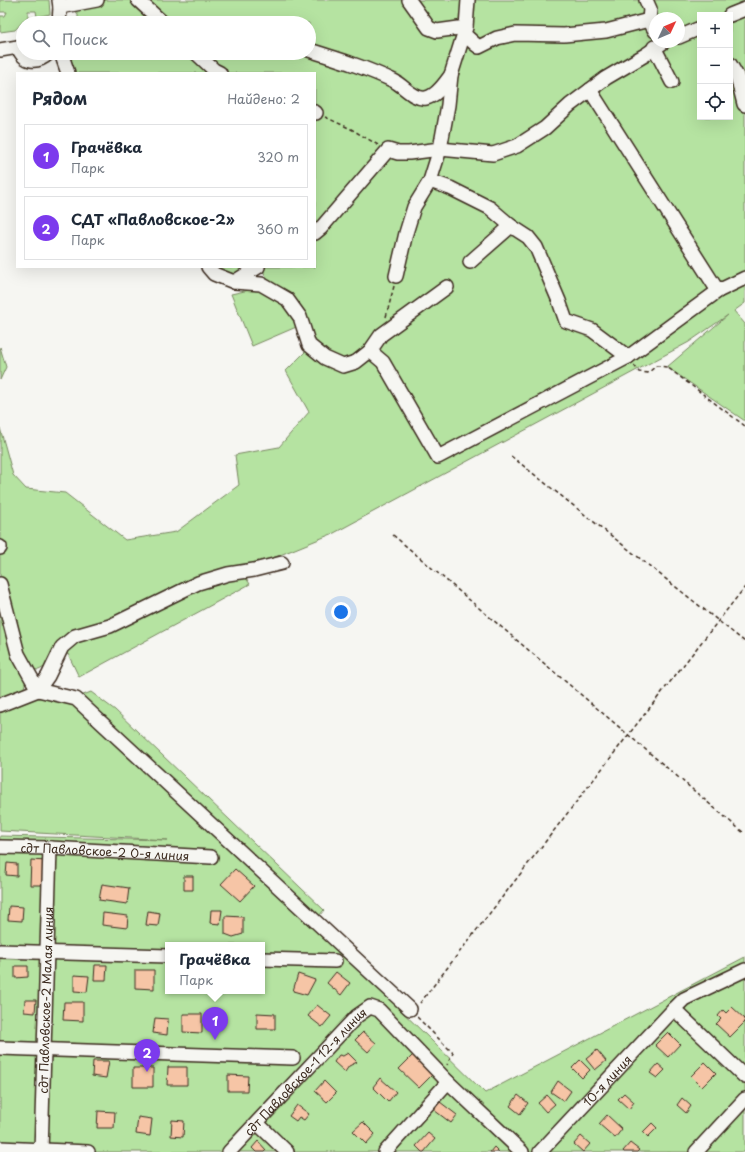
<!DOCTYPE html>
<html lang="ru">
<head>
<meta charset="utf-8">
<style>
  :root { --surface:#fff; --page:#f2f2f3; --text:#1f2937; --muted:#747a83; --line:#e0e1e3; --accent:#7c3aed }
  body { margin:0; font-family:"Playpen Sans",sans-serif; background:var(--page); color:var(--text) }
  .controls { position:absolute; right:12px; top:12px; display:grid; overflow:hidden; border-radius:0px; box-shadow:0 4px 16px #0002 }
  .controls button { width:36px; height:36px; display:grid; place-items:center; padding:0; border:0; border-bottom:1px solid var(--line); background:var(--surface); color:var(--text); font:20px sans-serif }
  .compass { position:absolute; left:649px; top:12px; width:36px; height:36px; border-radius:50%; background:var(--surface); box-shadow:0 4px 16px #0002; rotate:46deg }
  .you { position:absolute; left:341px; top:612px; width:14px; height:14px; margin:-10px; border:3px solid #fff; border-radius:50%; background:#1a73e8; box-shadow:0 0 0 6px #1a73e833 }
  .badge { display:grid; place-items:center; width:26px; height:26px; border-radius:50%; background:var(--accent); color:#fff; font-size:13px; font-weight:700 }
  .pin { position:absolute; translate:-50% -33px; filter:drop-shadow(0 1px 2px #0008) }
  .pin::after { content:''; position:absolute; top:21px; width:14px; height:12px; background:inherit; clip-path:polygon(0 0,100% 0,50% 100%) }
  .popup { position:absolute; left:165px; top:942px; width:100px; height:52px; box-sizing:border-box; display:grid; place-content:center; border-radius:0px; background:var(--surface); filter:drop-shadow(0 1px 3px #0005); font-size:13px; white-space:nowrap; color:var(--muted) }
  .popup b { font-size:15px; color:var(--text) }
  .popup::after { content:''; position:absolute; left:50%; top:100%; margin-left:-8px; border:8px solid transparent; border-top-color:var(--surface) }
  .list { margin:0; padding:0; list-style:none }
  h2 { display:flex; justify-content:space-between; align-items:center; height:52px; margin:0; padding:0 16px; font-size:17px }
  h2 small { font-size:13px; font-weight:400; color:var(--muted) }
  .list li { display:grid; grid-template-columns:26px 1fr auto; gap:12px; align-items:center; box-sizing:border-box; height:64px; margin:0 8px 8px; padding:0 8px; border:1px solid var(--line); border-radius:0px }
  .list b { display:block; font-size:15px; white-space:nowrap }
  .list p { margin:0; font-size:13px; white-space:nowrap; color:var(--muted) }
  .list em { font-size:13px; font-style:normal; color:var(--muted) }
  .icon { flex:none; width:22px; height:22px; fill:none; stroke:currentColor; stroke-width:2; stroke-linecap:round; stroke-linejoin:round }
  .map { position:relative; flex:none; width:745px; height:1152px; overflow:hidden }
  .search { position:absolute; background:var(--surface); box-shadow:0 4px 16px #0002; left:16px; top:16px; width:300px; height:44px; display:flex; align-items:center; gap:10px; box-sizing:border-box; padding:0 14px; border-radius:22px; color:var(--muted); font-size:15px }
  .panel { position:absolute; background:var(--surface); box-shadow:0 4px 16px #0002; left:16px; top:72px; width:300px; height:196px; border-radius:0px }
  .map>svg:first-child { display:block }
  .green { fill:#b5e3a1; stroke:#788660; fill-rule:evenodd }
  .building { fill:#f6c5a6; stroke:#3b2a1e }
  .lines { fill:none; stroke-linecap:round; stroke-linejoin:round }
  .minor-casing { stroke:#3b2a1e; stroke-width:16 }
  .path { stroke:#3b2a1e; stroke-width:1.5; stroke-dasharray:4 3; stroke-linecap:butt }
  .minor { stroke:#f6f6f2; stroke-width:13 }
  .labels { text-anchor:middle; dominant-baseline:central; stroke-width:3.5; stroke-linejoin:round; paint-order:stroke }
  .street-label { font-size:12px; fill:#3b2a1e; stroke:#f6f6f2 }
</style>
</head>
<body>
<div class="map">
<svg width="745" height="1152" viewBox="0 0 745 1152">
  <rect width="100%" height="100%" fill="#f6f6f2"/>
  <filter id="ink" filterUnits="userSpaceOnUse"><feTurbulence type="fractalNoise" baseFrequency=".025" numOctaves="2"/><feDisplacementMap in="SourceGraphic" scale="8" xChannelSelector="R" yChannelSelector="G"/><feConvolveMatrix kernelMatrix="1 2 1 2 8 2 1 2 1" color-interpolation-filters="sRGB"/></filter>
  <g filter="url(#ink)">
    <path class="green" d="M0,0H49L50,14L37,17L36,11H28V16L15,30L0,32V16H5L7,12H0Z
      M71,0H745V303L734,311L745,324V421L667,367L728,315L689,342L334,533L241,571L250,584L79,677L68,654L39,670L29,669L22,695L68,701L91,692L115,710L324,910L311,926L376,986L485,1093L745,957V1152H0V836L168,840L0,831V428L13,475L26,489L65,493L125,540L176,532L239,485L235,455L279,447L309,412L286,371L308,349L301,325L252,346L231,294L254,289L276,296L261,267H315V73H75L70,63L74,53H309V23H78V15ZM700,15H730V117H700ZM655,18H679V42H655ZM168,945H262V991H168Z
      M216,267H250L235,274L218,270Z
      M0,347L6,367L0,380Z"/>
    <path class="building" d="M31,860L46,861V885H30Z
      M7,863L17,864V876L6,875Z
      M235,869L254,886L240,901L221,884Z
      M184,876H193V890H184Z
      M102,884L129,888L127,904L99,900Z
      M9,906L23,907L22,921L8,920Z
      M211,910H222L220,924L210,923Z
      M148,911L160,913L158,926L146,925Z
      M103,913L128,916L127,928L102,925Z
      M225,916L243,917V934L233,937L225,934Z
      M95,965H107L106,980H94Z
      M15,966H28V977L15,978Z
      M135,970H154V989L135,988Z
      M336,972L350,983L341,995L327,983Z
      M298,974L315,980L307,995L293,991Z
      M74,975L89,976L87,992L74,991Z
      M180,991H200V992H180Z
      M25,1000H36L35,1013L24,1012Z
      M64,1002H83V1021L63,1020Z
      M317,1005L331,1016L322,1027L308,1016Z
      M732,1007L745,1019V1022L730,1037L716,1024L721,1019L718,1016L723,1010L726,1013Z
      M257,1013L275,1014V1029H257Z
      M183,1014H202V1033L183,1032Z
      M155,1018L168,1019L167,1035L153,1033Z
      M363,1032L376,1043L368,1052L355,1040Z
      M668,1032L680,1044L668,1057L655,1045Z
      M597,1050L606,1061L595,1070L586,1059Z
      M348,1053L357,1062L349,1066L345,1072L334,1062L339,1055L343,1056Z
      M414,1054L434,1073L419,1088L399,1069Z
      M580,1060L590,1070L582,1078L572,1068Z
      M93,1061H109L106,1078L92,1076Z
      M705,1062L716,1073L702,1087L691,1076Z
      M658,1064L665,1070L657,1078L650,1073Z
      M168,1067H187V1085H167Z
      M133,1068H153V1087H133Z
      M228,1075L248,1076L247,1091H228Z
      M380,1078L396,1092L388,1102L373,1087Z
      M324,1081L336,1093L327,1102L315,1091Z
      M558,1081L571,1091L564,1101L551,1092Z
      M624,1093L634,1102L629,1109L618,1099Z
      M518,1095L528,1103L520,1114L510,1106Z
      M547,1095L555,1104L546,1112L538,1103Z
      M682,1098L691,1106L686,1113L677,1105Z
      M440,1102L457,1115L451,1123L434,1110Z
      M297,1105L309,1114L304,1120L299,1117L296,1121L289,1116Z
      M98,1111L115,1112L114,1128H97Z
      M607,1115L622,1129L615,1138L599,1124Z
      M138,1117L152,1119L150,1136L136,1134Z
      M172,1120L184,1121L183,1137L171,1136Z
      M363,1122L375,1134L366,1144L353,1131Z
      M652,1123L657,1128L648,1137L643,1132Z
      M428,1133L435,1139L424,1152H422L416,1146Z
      M581,1136L590,1144L583,1152L574,1144Z
      M258,1141L266,1150L264,1152H256L252,1148Z
      M630,1143L639,1150L637,1152H624L623,1151Z
      M494,1147L499,1152H490Z"/>
    <g class="lines">
      <defs>
        <g id="minor">
          <path d="M138,0L163,23"/>
          <path d="M409,0L429,28L437,31L466,27"/>
          <path d="M646,0L650,9L649,20"/>
          <path d="M60,7L97,0"/>
          <path d="M730,15L745,9"/>
          <path d="M59,23L60,7L59,0"/>
          <path d="M464,34L475,44L479,47L497,38L515,34L564,35L606,31L649,20L655,31"/>
          <path d="M679,37L700,28"/>
          <path d="M18,47C24,63 37,64 49,53"/>
          <path d="M654,47L672,82"/>
          <path d="M0,50L18,47L23,44"/>
          <path d="M309,50C338,59 367,68 394,81C404,86 414,100 426,98C437,96 445,83 451,75"/>
          <path d="M61,53L68,73"/>
          <path d="M196,53L214,70L220,73"/>
          <path d="M730,64L737,76L744,104L745,105"/>
          <path d="M590,90L718,291"/>
          <path d="M315,112L316,113"/>
          <path d="M430,181L450,188L490,208L511,226L528,237L536,247L559,301L566,321L592,330L628,357"/>
          <path d="M315,233L321,228L388,150L398,153H409L440,149L493,154L517,146L545,128L570,105L606,78L645,55L664,42"/>
          <path d="M470,262L511,226"/>
          <path d="M208,267L214,274L234,282L258,267"/>
          <path d="M396,276L406,233L414,207L430,181L440,149L448,105L451,75L466,27L468,0"/>
          <path d="M234,282L261,284L287,299L300,317L309,345L325,358L343,366L356,362L370,351L381,335L447,287"/>
          <path d="M370,351L383,362L438,457L628,357L718,291L745,278"/>
          <path d="M0,547V548"/>
          <path d="M0,584L18,654L38,690L76,699L410,1009"/>
          <path d="M0,705L38,690L48,676L62,647L75,636L110,626L198,583L228,574L254,570L282,563"/>
          <path id="s1" d="M0,847L50,848L211,857"/>
          <path d="M0,951L168,956"/>
          <path d="M262,959L335,961"/>
          <path d="M674,1009L745,1077"/>
          <path d="M0,1048L293,1058"/>
          <path d="M257,1123L287,1152"/>
          <path d="M0,1148L88,1152"/>
          <path id="s2" d="M41,1152L50,848"/>
          <path id="s3" d="M229,1152L357,1016L370,1007L379,1010L448,1082L522,1152"/>
          <path d="M385,1152L448,1082"/>
          <path id="s4" d="M540,1152L674,1009L684,999L745,970"/>
          <path d="M696,1152L745,1099"/>
        </g>
      </defs>
      <use href="#minor" class="minor-casing"/>
      <path class="path" d="M325,117L351,129L378,145
        M386,317L394,286
        M634,365L639,372L648,373L656,366L667,367L745,426
        M511,456L745,642
        M393,535L745,834
        M420,1003L629,734L745,587
        M417,1017L453,1053L447,1065"/>
      <use href="#minor" class="minor"/>
    </g>
  </g>
  <g class="labels">
    <g class="street-label">
      <text stroke="none"><textPath href="#s1" startOffset="105">сдт Павловское-2 0-я линия</textPath></text>
      <text stroke="none"><textPath href="#s2" startOffset="152">сдт Павловское-2 Малая линия</textPath></text>
      <text stroke="none"><textPath href="#s3" startOffset="111">сдт Павловское-1 12-я линия</textPath></text>
      <text stroke="none"><textPath href="#s4" startOffset="98">10-я линия</textPath></text>
    </g>
  </g>
</svg>
<div class="controls">
<button>+</button>
<button>−</button>
<button><svg class="icon" aria-label="locate" viewBox="0 0 24 24"><circle cx="12" cy="12" r="6"/><path d="M12 2v4M12 18v4M2 12h4M18 12h4"/></svg></button>
</div>
<svg class="compass" viewBox="-18 -18 36 36"><path d="M0-13l5 13h-10z" fill="#e53935"/><path d="M0 13l5-13h-10z" fill="#747a83"/></svg>
<div class="you"></div>
<div class="pin badge" style="left:215px;top:1040px">1</div>
<div class="popup"><b>Грачёвка</b>Парк</div>
<div class="pin badge" style="left:147px;top:1072px">2</div>
<div class="search"><svg class="icon" aria-label="search" viewBox="0 0 24 24"><circle cx="10" cy="10" r="6"/><path d="M15 15l6 6"/></svg>Поиск</div>
<section class="panel">
<h2>Рядом<small>Найдено: 2</small></h2>
<ul class="list">
<li><span class="badge">1</span><div><b>Грачёвка</b><p>Парк</p></div><em>320 m</em></li>
<li><span class="badge">2</span><div><b>СДТ «Павловское-2»</b><p>Парк</p></div><em>360 m</em></li>
</ul>
</section>
</div>
</body>
</html>
